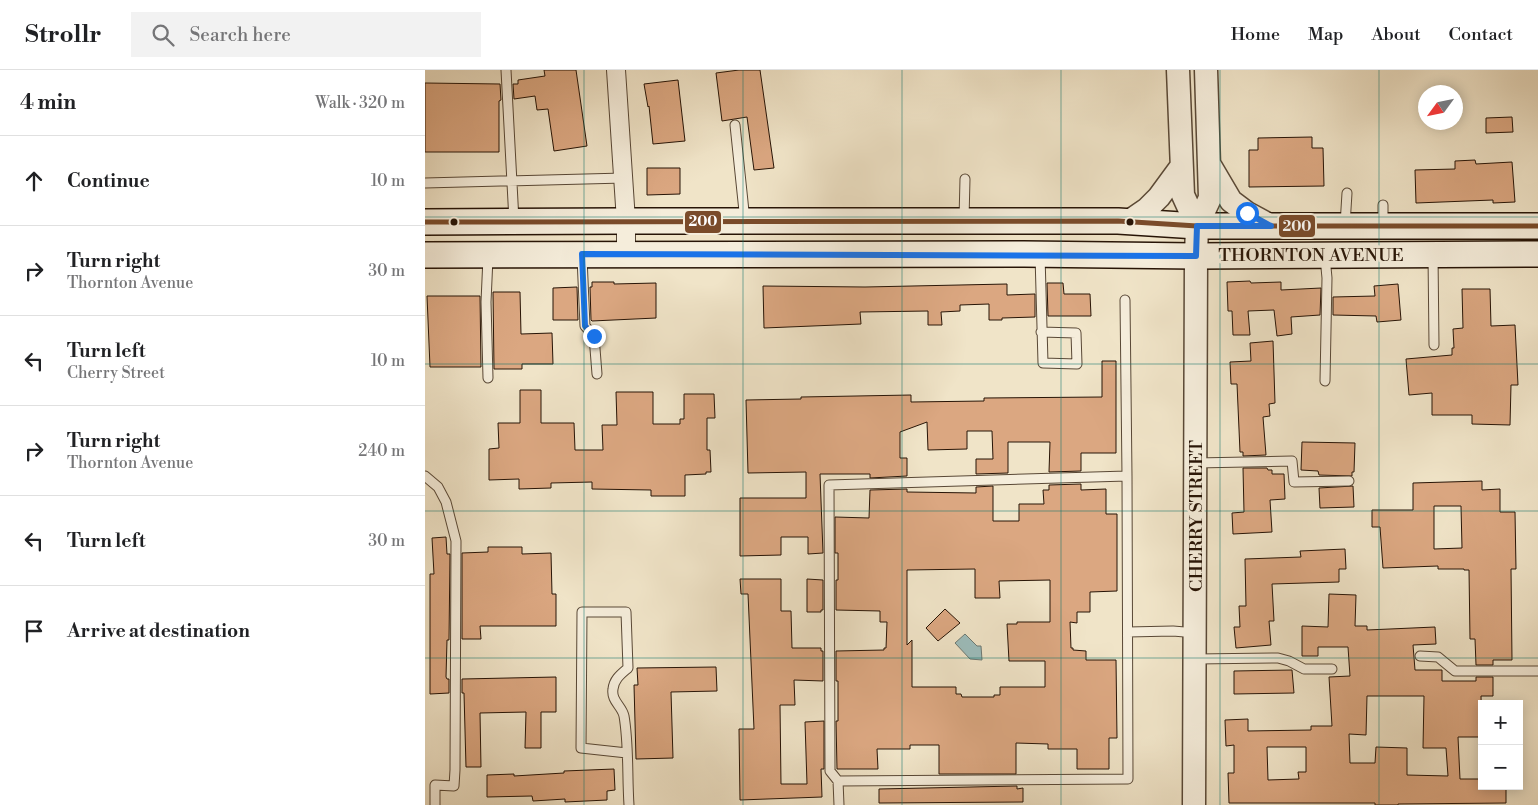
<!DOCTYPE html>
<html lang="en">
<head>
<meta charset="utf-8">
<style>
  :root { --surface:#fff; --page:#f2f2f2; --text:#202124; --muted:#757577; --line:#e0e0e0 }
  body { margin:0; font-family:"Libre Bodoni",serif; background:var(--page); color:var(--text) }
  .controls { position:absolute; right:15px; bottom:15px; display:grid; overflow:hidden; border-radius:0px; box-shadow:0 2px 12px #0003 }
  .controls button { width:45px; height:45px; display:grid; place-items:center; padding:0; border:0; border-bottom:1px solid var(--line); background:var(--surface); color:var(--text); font:25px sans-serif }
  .compass { position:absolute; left:993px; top:15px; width:45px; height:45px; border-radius:50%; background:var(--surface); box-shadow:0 2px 12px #0003; rotate:237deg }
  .stop { position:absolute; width:15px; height:15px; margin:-11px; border:4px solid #1a73e8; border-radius:50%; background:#fff }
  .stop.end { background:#1a73e8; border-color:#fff; box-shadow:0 1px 5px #0008 }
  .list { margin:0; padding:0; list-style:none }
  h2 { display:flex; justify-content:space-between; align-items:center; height:65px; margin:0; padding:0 20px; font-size:21px }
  h2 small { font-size:16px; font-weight:400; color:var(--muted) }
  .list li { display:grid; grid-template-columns:32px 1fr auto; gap:15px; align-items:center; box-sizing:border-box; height:90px; padding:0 20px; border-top:1px solid var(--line) }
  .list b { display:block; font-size:19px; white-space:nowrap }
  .list p { margin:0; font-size:16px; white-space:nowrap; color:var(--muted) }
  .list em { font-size:16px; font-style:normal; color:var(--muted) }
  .icon { flex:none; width:28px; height:28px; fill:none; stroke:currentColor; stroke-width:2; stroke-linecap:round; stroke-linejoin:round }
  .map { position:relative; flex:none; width:1113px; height:735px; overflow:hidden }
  header { display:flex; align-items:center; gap:30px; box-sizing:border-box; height:70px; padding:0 25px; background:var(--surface); border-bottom:1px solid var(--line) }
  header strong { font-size:24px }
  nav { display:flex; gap:28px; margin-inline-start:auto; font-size:18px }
  .search { width:350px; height:45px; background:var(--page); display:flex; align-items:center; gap:12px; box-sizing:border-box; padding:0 18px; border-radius:0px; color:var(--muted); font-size:19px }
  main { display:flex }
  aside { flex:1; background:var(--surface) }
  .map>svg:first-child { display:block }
  .water { fill:#9cbdbc; stroke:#6d7973 }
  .building { fill:#dba781; stroke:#271406; fill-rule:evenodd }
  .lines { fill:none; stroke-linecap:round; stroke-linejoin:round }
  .service-casing { stroke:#594836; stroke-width:11 }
  .minor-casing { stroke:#594836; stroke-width:20 }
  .tertiary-casing { stroke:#594836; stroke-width:25 }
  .secondary-casing { stroke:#271406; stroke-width:28 }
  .service { stroke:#f5eddb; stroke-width:9 }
  .minor { stroke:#f5eddb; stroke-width:18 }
  .tertiary { stroke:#f5eddb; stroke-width:22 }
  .secondary { stroke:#f5eddb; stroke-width:25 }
  .bus-1-casing { stroke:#f5eddb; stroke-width:9 }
  .bus-1 { stroke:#7a4b2a; stroke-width:5 }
  .route { stroke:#1a73e8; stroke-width:6 }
  .grid { fill:none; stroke:#0f766e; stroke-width:1; stroke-opacity:0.55 }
  .bus-dot { fill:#271406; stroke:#f5eddb; stroke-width:2 }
  .labels { text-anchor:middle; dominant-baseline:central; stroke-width:5; stroke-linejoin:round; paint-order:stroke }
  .street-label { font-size:18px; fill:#271406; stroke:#f5eddb }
  .line-badge { stroke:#f5eddb; stroke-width:2 }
  .badge-label { font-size:14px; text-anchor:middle; font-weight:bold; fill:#fff }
</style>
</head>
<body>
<header>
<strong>Strollr</strong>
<div class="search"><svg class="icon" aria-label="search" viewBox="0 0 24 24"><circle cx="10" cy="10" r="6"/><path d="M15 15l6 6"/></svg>Search here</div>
<nav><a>Home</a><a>Map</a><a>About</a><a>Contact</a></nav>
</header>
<main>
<aside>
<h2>4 min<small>Walk · 320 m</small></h2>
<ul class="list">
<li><svg class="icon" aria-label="ahead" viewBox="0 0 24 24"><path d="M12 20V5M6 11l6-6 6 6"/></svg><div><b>Continue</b></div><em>10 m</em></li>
<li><svg class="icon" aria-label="right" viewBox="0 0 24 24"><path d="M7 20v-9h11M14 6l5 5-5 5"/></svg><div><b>Turn right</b><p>Thornton Avenue</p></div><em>30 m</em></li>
<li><svg class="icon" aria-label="left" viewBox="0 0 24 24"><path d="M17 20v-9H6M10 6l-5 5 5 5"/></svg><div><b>Turn left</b><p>Cherry Street</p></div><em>10 m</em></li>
<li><svg class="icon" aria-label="right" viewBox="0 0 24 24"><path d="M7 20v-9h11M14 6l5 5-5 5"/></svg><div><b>Turn right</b><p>Thornton Avenue</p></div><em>240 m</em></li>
<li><svg class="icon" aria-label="left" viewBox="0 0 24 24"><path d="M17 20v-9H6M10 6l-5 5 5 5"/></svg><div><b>Turn left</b></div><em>30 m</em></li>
<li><svg class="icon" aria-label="arrive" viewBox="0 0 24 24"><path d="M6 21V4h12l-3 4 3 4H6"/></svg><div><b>Arrive at destination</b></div></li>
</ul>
</aside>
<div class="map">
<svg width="1113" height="735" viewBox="0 0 1113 735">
  <rect width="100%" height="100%" fill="#f0e4c8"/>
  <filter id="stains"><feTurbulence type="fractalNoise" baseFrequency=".004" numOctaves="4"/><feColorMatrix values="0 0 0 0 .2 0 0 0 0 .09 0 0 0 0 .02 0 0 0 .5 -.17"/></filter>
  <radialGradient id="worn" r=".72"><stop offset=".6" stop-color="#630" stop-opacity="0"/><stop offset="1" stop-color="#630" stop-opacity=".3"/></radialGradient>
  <path class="water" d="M540,564L552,576H556L557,590L545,589L530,573Z"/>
  <path class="building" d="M119,0H151L162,76L129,81L123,39L112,40L110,26L89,29L88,14H93V10L120,6Z
    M314,0H335L349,98L329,100L322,47L297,51L291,3Z
    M253,10L260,71L228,74L224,36L223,37L219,14Z
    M0,13L75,14L76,30L74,31V82H0Z
    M1087,47L1088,62L1061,63V48Z
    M887,67V78H898L899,116L824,117V80H833V68Z
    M1050,90L1051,94L1087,92L1090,132L1068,133V130L991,133L990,100L1030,99V91Z
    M222,98H255V124L222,125Z
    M825,211L826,213L856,212V220L896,218L895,245L866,247L867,264L852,266L849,240L823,241L825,265H808L807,241H803L802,212Z
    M167,212H189V214L231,213V248L167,251L166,250L165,217H167Z
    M622,213H638L639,224H665L666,246H623Z
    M582,214V225L610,224V247L577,248V250H564V234L535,235V241L516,242L517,255H503V241L435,242L436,254L339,258L338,216L440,217Z
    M973,214L976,250L952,252L951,246L908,245V227L950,226L949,216Z
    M152,217L153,250H128V218Z
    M1037,219H1065L1066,256L1090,255L1093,315H1086L1085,355L1047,354V345H1007V323L984,325L981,289L1027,285V278H1029L1028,259L1038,258Z
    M68,222H95L96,264L127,263L128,294H97V299H69Z
    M2,226H55L56,297H5Z
    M848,271L850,333L844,334L845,346L838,347L841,385L818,386V382H815L812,314H806L805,292L826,291L825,273Z
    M677,291H691V383H656V401L624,402L625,372H583V403L551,404V389H568L567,361H542V379L503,380L502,352L475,362V388H482V406L445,408V404H395L398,483L383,484V467H356V485L315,486V428H381V402L323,403L321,330L376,329V327L486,325V332L559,331V328L677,327Z
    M95,320H116V353H149L150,380H178L177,355H192L191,322H228V354H255V349H259V324H289L290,348H282V380H285L286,402H281V404L260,405V426H226V420L167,419V412L126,413V418L94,419V409L64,410V379L74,378L73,353H95Z
    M877,372L930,373L929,402H927V406L894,405L893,401L876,400Z
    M818,398H842L843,400H847V404H859L860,429L845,430L847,462L808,464L807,443L819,442Z
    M1057,411V420L1075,419V442H1090L1091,499H1086L1087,590H1068V595H1051L1050,569H1045L1044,500H1039V499H1013V496L958,498L955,457H947V440H988V413ZM1009,436H1036L1037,478L1009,479Z
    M656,414V420L681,419V444H692V521L665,522V542H652V553L645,552L646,578H648V580L661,581V590H691L692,668H684V699H652V679H623V674L591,673V704H514V675H485V679H452L453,699H412L411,651H413V611H411V581L459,580V578H461L462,552H455V541L411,540V510H413V483H410V447L444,448L445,420L482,419V422L551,423V417L568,416V451H594V434H619L618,420H624V415ZM550,499V528H575L574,511L625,510V552H592V554H582L584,591H620V617H575V625H569V627H537L536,624H531V617H487V570L482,575V500Z
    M928,416L929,437L895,438L894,418Z
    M21,467L22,484H25L24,570H22L21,607L22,609H24V623L5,624V504H9L7,468Z
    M63,477H97V484L126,483L127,524H131V556H55L56,569H37V483L63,482Z
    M920,479L921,499H914V512L847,514L849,551H844L846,575L811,578L809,557H815L814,536H821L820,489L876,487L875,481Z
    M315,509H356V541H366L367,578H396V581H398V611L369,610L370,635H355L356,714H382L380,652L399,651V699H396L397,727L315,730L314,659H329L323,524H316Z
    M382,509L398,510V540H396V542H382Z
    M904,524L931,525L930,556H942V560L1010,557L1011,574L988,575L990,600H1017V611H1051V607H1068V626H1056L1057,667H1033L1035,709H1056V716H1081V733L973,734V735H950V733H804L803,703H809V675L801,676L800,650L823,649V661L886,660V656H907L904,607L925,606L923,577H893V586H877V556L903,557ZM942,626H999L998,678H1021L1023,706L982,705V678L951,677L950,693H925L924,664L941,665ZM842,677H881V702H873L874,709L843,710Z
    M520,539L535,553L513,571L501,558Z
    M291,597L292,621L246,622L248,688L211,689L209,615H213L212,598Z
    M867,600L869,623L809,624V601Z
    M131,607V642H116V678H100L101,642L55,643L56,697H41L39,623H37V609Z
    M189,699L190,720L182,721V730L140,732V729L108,731L107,726L62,727V705L89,704V706L139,703V701Z
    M592,716V719L598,718V732L454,733V719Z"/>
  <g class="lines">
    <defs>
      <path id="service" d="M81,0L89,151
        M310,55L320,151
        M0,113L199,108
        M539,149L540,109
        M920,155L922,123
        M958,155V135
        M615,185L618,293L652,294L651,263L616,262
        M1008,185L1009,275
        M157,187L160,256L169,266L172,304
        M63,308L61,232L63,187
        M900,311L902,208L900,187
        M771,393L867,391L869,412L924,411
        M0,406L13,417L21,432L31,471L30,700L29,716L10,715V735
        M703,562L748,561L771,563
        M995,586L1013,587L1030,601H1113
        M771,589L853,588L864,591L879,599H907
        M202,683L156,678L157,542H201L203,598C196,604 189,609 188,619C186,631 197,636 199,646C204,675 202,706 204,735
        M413,711L703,709L702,406
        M414,735L413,711L405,701L404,415L702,406L700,230"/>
      <path id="minor" d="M191,0L201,151V184"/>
      <path id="tertiary" d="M753,0L758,125L772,156
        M786,97L806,131L822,143L846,156
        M703,152L722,139L734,127L756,97
        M769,735L771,186L772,156L785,128L781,0"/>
      <path id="secondary" d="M0,152L201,151H693L772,156H1113
        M0,185L599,184L771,186L1113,184"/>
    </defs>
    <use href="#service" class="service-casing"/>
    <use href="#minor" class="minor-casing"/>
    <use href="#tertiary" class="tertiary-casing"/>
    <use href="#secondary" class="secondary-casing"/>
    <use href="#service" class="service"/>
    <use href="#minor" class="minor"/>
    <use href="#tertiary" class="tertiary"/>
    <use href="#secondary" class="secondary"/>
    <defs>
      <path id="bus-1" d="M0,152L693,151L772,156H1113"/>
    </defs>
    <use href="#bus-1" class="bus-1-casing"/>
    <use href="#bus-1" class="bus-1"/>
  </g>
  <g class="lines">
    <path class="route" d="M169,266L160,256L157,184L771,186L772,156H846L822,143"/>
  </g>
  <path class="grid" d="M159,0V735M318,0V735M477,0V735M636,0V735M795,0V735M954,0V735M0,147H1113M0,294H1113M0,441H1113M0,588H1113"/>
  <g class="bus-dot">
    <circle cx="29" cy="152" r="4.5"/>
    <circle cx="705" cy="152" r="4.5"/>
  </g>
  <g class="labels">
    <g class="street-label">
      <text x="886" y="185">THORNTON AVENUE</text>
      <text transform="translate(771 446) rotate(-90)">CHERRY STREET</text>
    </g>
  </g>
  <g class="line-badge">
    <rect x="259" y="140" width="38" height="24" rx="5" fill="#7a4b2a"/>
    <rect x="853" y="144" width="38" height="24" rx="5" fill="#7a4b2a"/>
  </g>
  <g class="badge-label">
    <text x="278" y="156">200</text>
    <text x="872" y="161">200</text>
  </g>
  <rect width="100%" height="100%" filter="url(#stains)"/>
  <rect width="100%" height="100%" fill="url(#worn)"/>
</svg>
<div class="controls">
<button>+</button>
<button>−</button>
</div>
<svg class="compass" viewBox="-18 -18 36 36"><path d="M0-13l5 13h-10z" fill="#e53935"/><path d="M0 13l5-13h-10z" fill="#757577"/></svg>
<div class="stop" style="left:822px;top:143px"></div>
<div class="stop end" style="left:169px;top:266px"></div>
</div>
</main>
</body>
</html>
